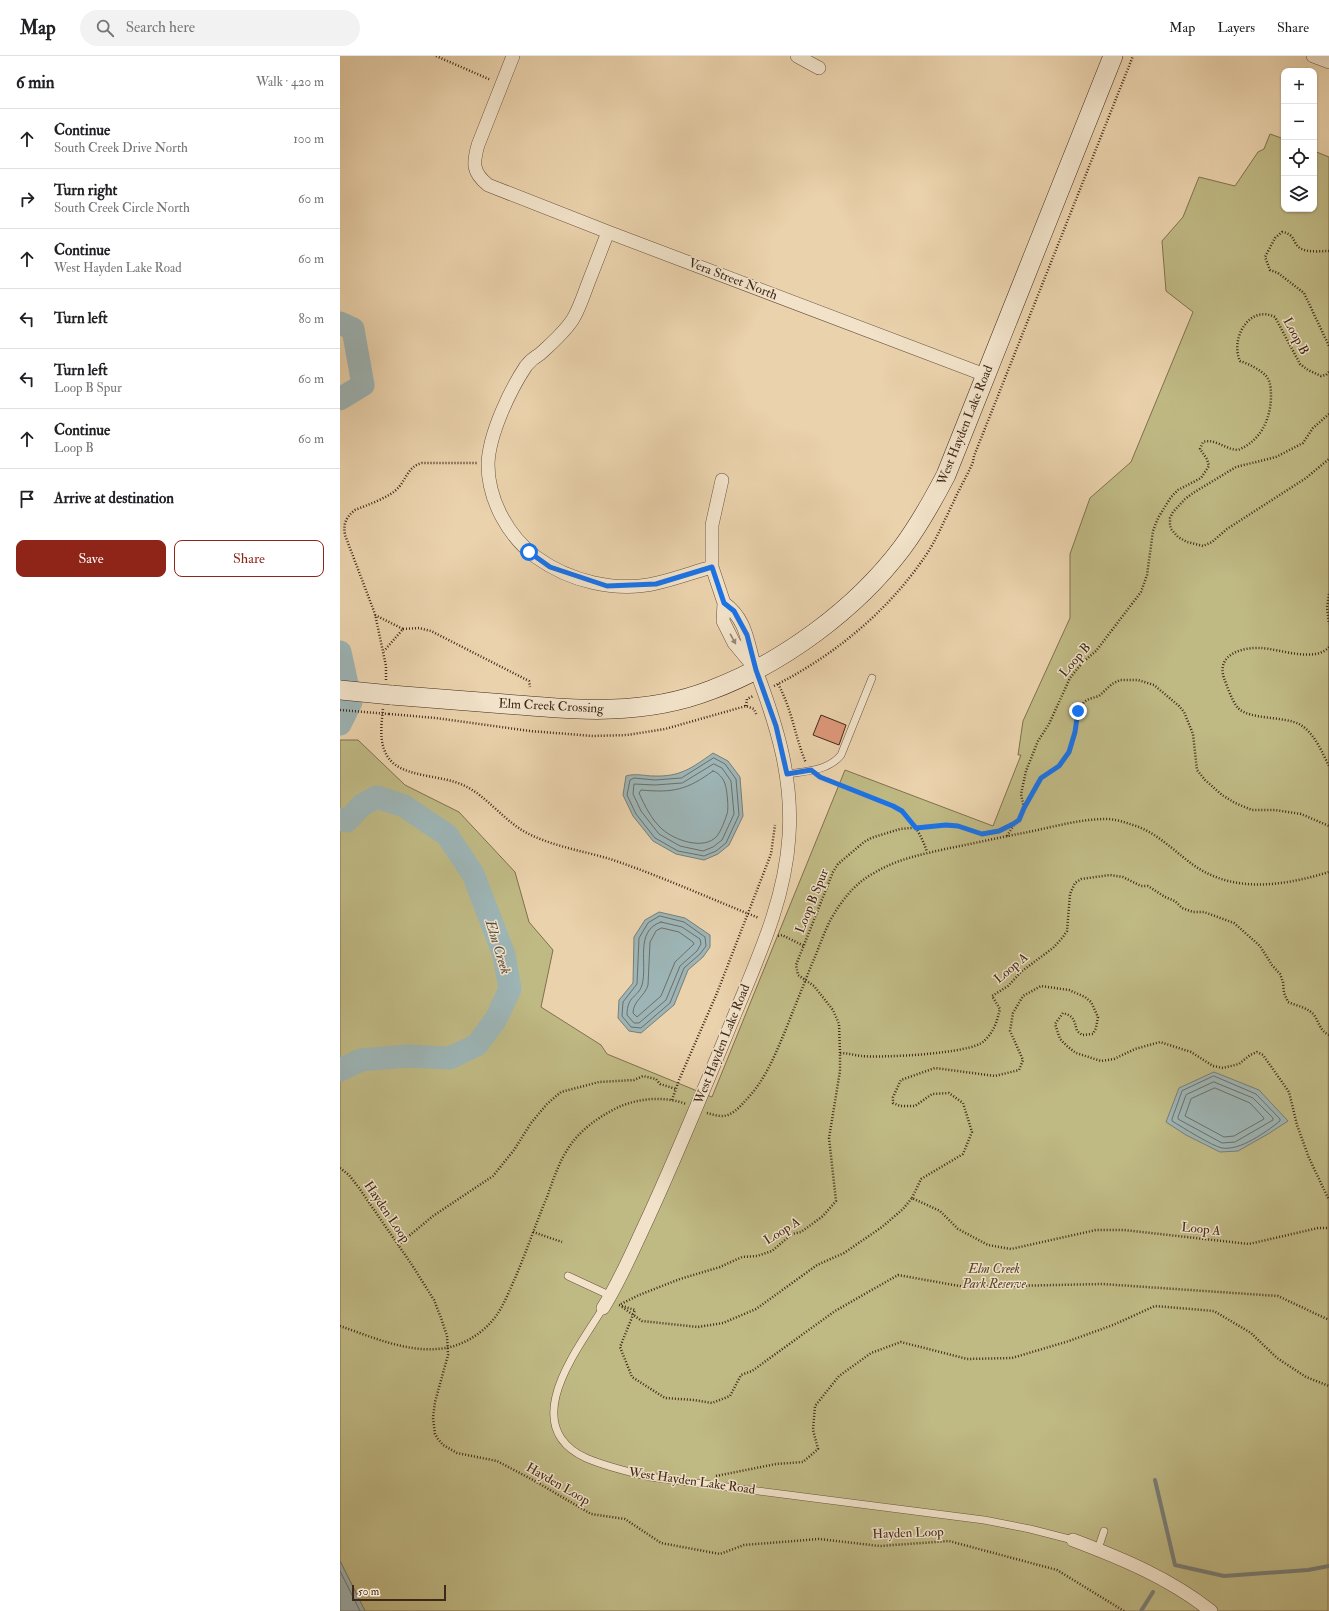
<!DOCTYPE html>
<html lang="en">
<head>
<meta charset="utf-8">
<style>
  :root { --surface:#fff; --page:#f2f2f2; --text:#202124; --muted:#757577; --line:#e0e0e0; --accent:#8f2418 }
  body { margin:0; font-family:"IM FELL Double Pica",serif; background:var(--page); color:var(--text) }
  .controls { position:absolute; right:12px; top:12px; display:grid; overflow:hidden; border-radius:8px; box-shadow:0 1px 3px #0004 }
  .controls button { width:36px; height:36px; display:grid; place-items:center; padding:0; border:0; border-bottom:1px solid var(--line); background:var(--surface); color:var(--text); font:20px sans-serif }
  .scale { position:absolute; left:12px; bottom:10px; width:94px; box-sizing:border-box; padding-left:4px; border:2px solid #402818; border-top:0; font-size:11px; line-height:14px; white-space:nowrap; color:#402818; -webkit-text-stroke:3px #f1e2c9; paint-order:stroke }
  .stop { position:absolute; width:12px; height:12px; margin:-9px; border:3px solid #1a73e8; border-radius:50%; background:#fff }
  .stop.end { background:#1a73e8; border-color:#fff; box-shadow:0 1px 4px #0008 }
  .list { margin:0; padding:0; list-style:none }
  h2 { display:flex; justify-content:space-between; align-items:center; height:52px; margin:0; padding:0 16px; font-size:17px }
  h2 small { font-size:13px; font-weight:400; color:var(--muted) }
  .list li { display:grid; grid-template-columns:26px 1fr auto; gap:12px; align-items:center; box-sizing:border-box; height:60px; padding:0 16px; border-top:1px solid var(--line) }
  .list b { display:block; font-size:15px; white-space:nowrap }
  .list p { margin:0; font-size:13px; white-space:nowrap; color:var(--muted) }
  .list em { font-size:13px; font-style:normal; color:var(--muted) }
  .actions { display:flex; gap:8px; padding:12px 16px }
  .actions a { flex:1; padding:9px 0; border:1px solid var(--accent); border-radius:8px; text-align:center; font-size:14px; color:var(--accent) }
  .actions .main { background:var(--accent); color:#fff }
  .icon { flex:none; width:22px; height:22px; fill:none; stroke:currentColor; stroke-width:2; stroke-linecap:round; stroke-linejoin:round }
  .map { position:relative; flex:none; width:989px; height:1555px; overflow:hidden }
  header { display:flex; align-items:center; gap:24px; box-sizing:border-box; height:56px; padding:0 20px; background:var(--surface); border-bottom:1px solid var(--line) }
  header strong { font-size:19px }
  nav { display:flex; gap:22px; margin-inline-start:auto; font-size:14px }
  .search { width:280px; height:36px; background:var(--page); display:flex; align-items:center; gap:10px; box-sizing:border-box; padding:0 14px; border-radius:22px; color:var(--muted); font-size:15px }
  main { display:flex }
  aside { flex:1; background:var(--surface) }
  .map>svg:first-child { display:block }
  .green { fill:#bfb984; stroke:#80704e }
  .water { fill:#9db5b6; stroke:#787d77 }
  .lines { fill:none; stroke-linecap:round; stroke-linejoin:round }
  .shore { stroke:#6e6e67; stroke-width:1 }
  .stream { stroke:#787d77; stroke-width:4 }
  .river { stroke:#9db5b6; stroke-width:23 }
  .building { fill:#dd987a; stroke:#402818 }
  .lane-casing { stroke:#6a523d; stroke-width:8 }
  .street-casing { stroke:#6a523d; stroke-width:14 }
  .secondary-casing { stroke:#402818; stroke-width:20 }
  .path { stroke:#402818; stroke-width:2.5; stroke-dasharray:1 2; stroke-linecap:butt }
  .lane { stroke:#f1e2c9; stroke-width:7 }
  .street { stroke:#f1e2c9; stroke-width:13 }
  .secondary { stroke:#f1e2c9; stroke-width:19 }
  .secondary-bridge-casing { stroke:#402818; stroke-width:20; stroke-linecap:butt }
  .path-bridge { stroke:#402818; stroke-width:2.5; stroke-dasharray:1 2; stroke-linecap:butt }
  .secondary-bridge { stroke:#f1e2c9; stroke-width:19 }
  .oneway { fill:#988570 }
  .route { stroke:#1a73e8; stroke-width:5 }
  .labels { text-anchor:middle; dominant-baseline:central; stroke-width:3; stroke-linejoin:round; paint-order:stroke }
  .street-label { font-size:13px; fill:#402818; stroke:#f1e2c9 }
  .park-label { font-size:13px; font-style:italic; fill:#59452e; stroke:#f1e2c9 }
  .water-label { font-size:14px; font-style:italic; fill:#574b40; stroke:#f1e2c9 }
</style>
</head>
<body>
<header>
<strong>Map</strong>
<div class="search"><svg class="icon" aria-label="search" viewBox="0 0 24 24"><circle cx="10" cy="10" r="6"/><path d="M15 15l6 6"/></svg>Search here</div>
<nav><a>Map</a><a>Layers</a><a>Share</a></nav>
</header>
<main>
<aside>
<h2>6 min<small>Walk · 420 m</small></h2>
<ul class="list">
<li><svg class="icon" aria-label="ahead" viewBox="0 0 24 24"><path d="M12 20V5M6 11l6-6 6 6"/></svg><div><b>Continue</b><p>South Creek Drive North</p></div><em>100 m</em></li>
<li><svg class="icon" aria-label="right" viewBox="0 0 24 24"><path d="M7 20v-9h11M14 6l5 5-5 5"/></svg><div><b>Turn right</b><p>South Creek Circle North</p></div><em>60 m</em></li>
<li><svg class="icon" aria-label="ahead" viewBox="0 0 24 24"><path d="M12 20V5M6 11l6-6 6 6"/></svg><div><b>Continue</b><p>West Hayden Lake Road</p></div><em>60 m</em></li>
<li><svg class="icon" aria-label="left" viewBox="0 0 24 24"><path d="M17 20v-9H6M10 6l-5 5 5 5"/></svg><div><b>Turn left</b></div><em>80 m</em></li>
<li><svg class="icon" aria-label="left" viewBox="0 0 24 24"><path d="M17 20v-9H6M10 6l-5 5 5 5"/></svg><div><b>Turn left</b><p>Loop B Spur</p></div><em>60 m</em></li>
<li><svg class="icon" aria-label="ahead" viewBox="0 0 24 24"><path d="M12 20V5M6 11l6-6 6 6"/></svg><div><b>Continue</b><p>Loop B</p></div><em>60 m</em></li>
<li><svg class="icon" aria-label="arrive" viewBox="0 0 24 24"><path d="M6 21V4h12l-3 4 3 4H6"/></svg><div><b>Arrive at destination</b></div></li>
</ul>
<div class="actions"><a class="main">Save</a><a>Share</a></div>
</aside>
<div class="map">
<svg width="989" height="1555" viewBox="0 0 989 1555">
  <rect width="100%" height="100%" fill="#ead2ac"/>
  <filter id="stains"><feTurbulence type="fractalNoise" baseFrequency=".005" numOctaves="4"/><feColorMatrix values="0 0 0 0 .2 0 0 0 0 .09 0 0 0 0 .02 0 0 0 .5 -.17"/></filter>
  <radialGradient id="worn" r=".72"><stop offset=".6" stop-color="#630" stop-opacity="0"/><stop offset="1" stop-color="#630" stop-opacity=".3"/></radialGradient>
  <path class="green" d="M930,78L944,83V153H974V95L989,101L988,1555H25L0,1505V684H18L65,729L119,756L175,816L189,866L213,894L201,951L261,989L267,998L372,1041L505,714L653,770L681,699H678L683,665L730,562V498L750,442L791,406L853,256L826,235L822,185L843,161L859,121L895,130L918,96L924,93Z"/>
  <path class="water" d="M373,697L388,705L400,721L403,760L389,789L378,798L364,804L336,798L313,785L293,760L283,739L286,720C296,717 304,720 314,720C340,721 352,712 373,697Z
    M319,856L345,862L370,879V891L363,901L348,914L334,949L301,977L289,975L278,962L279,944L293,927L294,881L305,864Z
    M874,1016L919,1034L948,1065L928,1078L898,1095L880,1096L846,1079L826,1066L839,1032Z
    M0,1505L25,1555H0Z"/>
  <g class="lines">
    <path class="shore" d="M374,702L385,708L396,723L399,759L386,787L376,795L364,800L338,795L315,782L296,758L287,739L290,724L294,722L315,724L341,722Z
      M374,708L382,712L391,725L394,758L382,784L373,791L363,795L340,790L319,778L301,755L293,738L294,728L315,729L342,727Z
      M373,715C378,716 384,723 385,728C387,733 389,753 387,758C385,764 381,775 377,780C364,795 334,784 322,773C311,763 305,750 299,737L301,734C333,737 347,734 373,715Z
      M320,860L344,866L365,881L366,890L360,898L344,912L330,947L301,972L291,971L282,960L283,946L297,928L299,882L308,867Z
      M321,866L342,871L360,883L361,888L357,895L340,910L326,944L299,967H294L287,959C287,939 298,942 302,929C308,908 294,875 321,866Z
      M322,872L339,876L353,886L354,888L335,906L321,940L297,961L293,957C293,945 305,940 308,929L310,886L316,875Z
      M874,1020L916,1038L940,1063V1065C926,1076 900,1095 882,1092C872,1090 842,1071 832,1065V1063L842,1035Z
      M874,1026L913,1042L933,1062V1064L895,1086L882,1087L838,1063V1061L846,1039Z
      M875,1032L910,1047L923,1061L924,1063L894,1080L884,1081L845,1060L851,1043Z
      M0,1515L20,1555"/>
    <path class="stream" d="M815,1424L835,1509L884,1520L968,1514L989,1510
      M801,1555L813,1536"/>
    <path class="river" d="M0,267L13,273L23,329L0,343
      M0,596L11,646L0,668
      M0,763L7,765L22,749L37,741L64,750L107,779L133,818L164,899L170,933L156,963L137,989L110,1002L66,1000L21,1004L0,1014"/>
  </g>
  <path class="building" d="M481,659L506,669L499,689L473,679Z"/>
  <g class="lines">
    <defs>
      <path id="lane" d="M447,718C466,715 488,715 501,699L532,622
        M228,1220L271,1240
        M263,1252C238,1293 176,1370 246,1402C267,1411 289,1416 310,1421L644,1464L690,1473L733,1484
        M758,1493L764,1475"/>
      <path id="street" d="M173,0L138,89C133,107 132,116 148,129L268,176L645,319
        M457,0L479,12
        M973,0L989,6
        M268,176C261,194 254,212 247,230C243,241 239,253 233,263C224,277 212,287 200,298C195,301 190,305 186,310C170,334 149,378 148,408C148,444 168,480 196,501C229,525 276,537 317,527C335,523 354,516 372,511
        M382,424L372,469V511L384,547L383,565L394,587L414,611
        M263,1252C278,1228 289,1203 301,1177C332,1111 360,1043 388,975C413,912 445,849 449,780C453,722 437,670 417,617C407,590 409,565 384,547
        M733,1484C783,1503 829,1522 871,1555"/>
      <path id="secondary" d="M51,639C93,642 136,646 178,649C209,651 241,655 272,653C305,652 340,646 371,634C443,607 516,553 562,492C579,469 593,444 606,419L773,0"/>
    </defs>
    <use href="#lane" class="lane-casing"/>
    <use href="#street" class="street-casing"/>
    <use href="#secondary" class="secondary-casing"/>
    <path class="path" d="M96,0L151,24
      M989,195C980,195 968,197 960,192C952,187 956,178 942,176L935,182L925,201L930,214L938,217L964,237L989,290
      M989,316L986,319L981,320L968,314L960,308L935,261C909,248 890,283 900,305C909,308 921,314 927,321C931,327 931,335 931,342C930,365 920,385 898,394C884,393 875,382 863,386L860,393L867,403L869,410L861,422L838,434L831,441L818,462L813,475L807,519L801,536L756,595L742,607L730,622L709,668L698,685L686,715L681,738L684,752L701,722L719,710L729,696L735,676L739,655L744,646L749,643L759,640L772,628L780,624H798L814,629L839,650L844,656L853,678L857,714L865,724L882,739L895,747L912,754H935L961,758L989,770
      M989,358L973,372L963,387L936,401L896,411L853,437L845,443L833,456L830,462V468L831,473L838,481L847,486L863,490L872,486L887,473L966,422L989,403
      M989,538L987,551L989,568
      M35,559L63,573L44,595
      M63,573L79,572L91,575L189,625L190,631
      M989,591C975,607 940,593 921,592C903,591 876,598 884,622C887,630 892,645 898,652C910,664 943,660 959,668C974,676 982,696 989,710
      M46,624V610L35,558L5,479C3,468 6,461 15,454C27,449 51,441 59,431C67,421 69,410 82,407H137
      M438,628C452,653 455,681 466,707
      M434,630C495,599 550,554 588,496C598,480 605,463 613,447C619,433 627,420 633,406L634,400L793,0
      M406,650L407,643L413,640
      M43,653C41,672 38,693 53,707C71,722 103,719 125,730C148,741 164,765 187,777C214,791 245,795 273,804C323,821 371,843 419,862
      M49,658L96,662L190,675L253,680L287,679L325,673L406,650L414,653L417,660
      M482,722L553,750C570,760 581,777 587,796
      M667,780L675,767
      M438,880L442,879L464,890
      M500,997L499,968L493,954L474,930L458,919L456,909L493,816L498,808L524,786L531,782L560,773L606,769L618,770L642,778L648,777L659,775L673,768L679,764L684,752
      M332,1044L339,1024L377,937L431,798L435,769
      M367,1057C374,1059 383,1062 390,1058C396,1055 401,1050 405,1045C425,1025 435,999 446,973C454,952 463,931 471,910C478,895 483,878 491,863C502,844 515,827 534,817C557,803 580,799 605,793C631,788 657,782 683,777C710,772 738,763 766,763C775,763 784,766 793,769C816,776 833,794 852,808C893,838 943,830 989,816
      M0,1112L9,1119L19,1132L72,1209L94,1244L101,1262L107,1280L108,1299L95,1346L93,1362L95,1378L98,1383L103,1389L117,1397L157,1405L193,1424L251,1458L285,1463L321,1487L380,1498L404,1489L479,1483L540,1490L609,1485L717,1514L784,1555
      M572,1142L581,1123L623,1098L632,1076L623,1047L609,1037L592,1038L575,1050H560L553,1047V1041L561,1024L595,1012L655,1020L679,1014L683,1004L670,975L673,957L683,940L701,930L729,934L745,941L751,946L758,961L756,972L753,978L742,979L737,975C734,964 734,960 723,957L715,968L720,983L728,991L736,997L761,1005L774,1003L795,993L820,986L851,996L873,1010L883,1012L899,1008L910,999L917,996L923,999L949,1036L957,1069L969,1102L989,1144
      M193,1176L222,1186
      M58,1189L93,1160L153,1120L174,1094L191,1067L207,1048L221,1036L259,1026L294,1024L303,1020L316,1023L320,1028L336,1033
      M281,1248L299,1239L340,1223L380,1211L402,1201L417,1200L432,1195L452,1178L461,1176L483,1160L496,1145L489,1082L500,1015V997C507,997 514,999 521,1000C540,1002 632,998 644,985C654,976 657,965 660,953L652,940L668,930L682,915L713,892L723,881L727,875L730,838L735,827L741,823L770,819L783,821L801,830H808L825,841L835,845L842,852L853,856H864L894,867L920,890L932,909L940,918L943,926L944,937L948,946C957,950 967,951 974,959C979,966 980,975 989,979
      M279,1249L295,1254L280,1291L292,1321L325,1342L354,1344L372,1347L390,1340L401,1319L412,1315L495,1255L558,1219L625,1231L762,1228L938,1240L989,1264
      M282,1251L302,1265L358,1271L383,1267L416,1253L477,1209L504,1197L542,1171L563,1153L572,1142L600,1155L618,1173L648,1189L671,1193L756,1174H784L909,1188L978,1172H989
      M0,1270C35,1282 76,1301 114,1290C130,1285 146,1274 156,1260C164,1249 170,1233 176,1220C187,1194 196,1167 207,1141C213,1124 219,1106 229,1091C241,1073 261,1059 281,1050C301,1042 325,1040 346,1048
      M376,1420L436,1408L463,1406L478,1393L473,1374L475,1350L499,1320L531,1297L561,1286L627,1303L672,1302L729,1285L773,1269L815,1250L874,1255L911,1277L937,1302L966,1321L989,1330"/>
    <use href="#lane" class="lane"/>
    <use href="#street" class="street"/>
    <use href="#secondary" class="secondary"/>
    <defs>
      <path id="secondary-bridge" d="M0,634L51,639"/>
    </defs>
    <use href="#secondary-bridge" class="secondary-bridge-casing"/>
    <path class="path-bridge" d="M0,654L49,658"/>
    <use href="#secondary-bridge" class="secondary-bridge"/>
  </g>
  <defs><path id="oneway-solid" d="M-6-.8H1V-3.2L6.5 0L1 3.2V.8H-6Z"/></defs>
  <use class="oneway" href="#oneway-solid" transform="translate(393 583) rotate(61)"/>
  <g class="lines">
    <path class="route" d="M189,496L210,511L267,530L316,528L372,511L384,547L394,555L407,579L416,614L436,670L447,718L471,714L480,721L553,750L562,755L576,772L606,769L618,770L642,778L659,775L673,768L679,764L684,752L701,722L719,710L729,696L735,676L738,655"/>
  </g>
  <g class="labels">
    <g class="street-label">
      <text transform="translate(393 223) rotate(21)">Vera Street North</text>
      <text transform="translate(956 280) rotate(62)">Loop B</text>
      <text transform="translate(625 369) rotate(-68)">West Hayden Lake Road</text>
      <text transform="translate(735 604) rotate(-49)">Loop B</text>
      <text transform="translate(211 650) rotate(3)">Elm Creek Crossing</text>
      <text transform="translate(472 845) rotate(-68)">Loop B Spur</text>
      <text transform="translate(671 912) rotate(-40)">Loop A</text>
      <text transform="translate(382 988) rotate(-68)">West Hayden Lake Road</text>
      <text transform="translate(47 1156) rotate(56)">Hayden Loop</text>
      <text transform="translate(861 1173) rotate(6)">Loop A</text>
      <text transform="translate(442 1175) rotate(-32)">Loop A</text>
      <text transform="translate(352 1425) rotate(8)">West Hayden Lake Road</text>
      <text transform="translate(218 1428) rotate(30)">Hayden Loop</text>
      <text transform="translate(568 1477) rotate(-2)">Hayden Loop</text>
    </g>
    <g class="park-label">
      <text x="654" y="1213">Elm Creek<tspan x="654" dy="15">Park Reserve</tspan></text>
    </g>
    <g class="water-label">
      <text transform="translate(158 891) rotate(73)">Elm Creek</text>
    </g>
  </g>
  <rect width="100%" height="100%" filter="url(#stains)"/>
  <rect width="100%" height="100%" fill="url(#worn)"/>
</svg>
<div class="controls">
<button>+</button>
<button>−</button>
<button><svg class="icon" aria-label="locate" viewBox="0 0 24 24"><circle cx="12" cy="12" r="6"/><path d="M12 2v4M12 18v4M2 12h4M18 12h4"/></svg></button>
<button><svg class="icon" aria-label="layers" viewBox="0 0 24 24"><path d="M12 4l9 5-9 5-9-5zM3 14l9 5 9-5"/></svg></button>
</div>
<div class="scale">50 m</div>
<div class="stop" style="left:189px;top:496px"></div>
<div class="stop end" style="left:738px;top:655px"></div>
</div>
</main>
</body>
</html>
